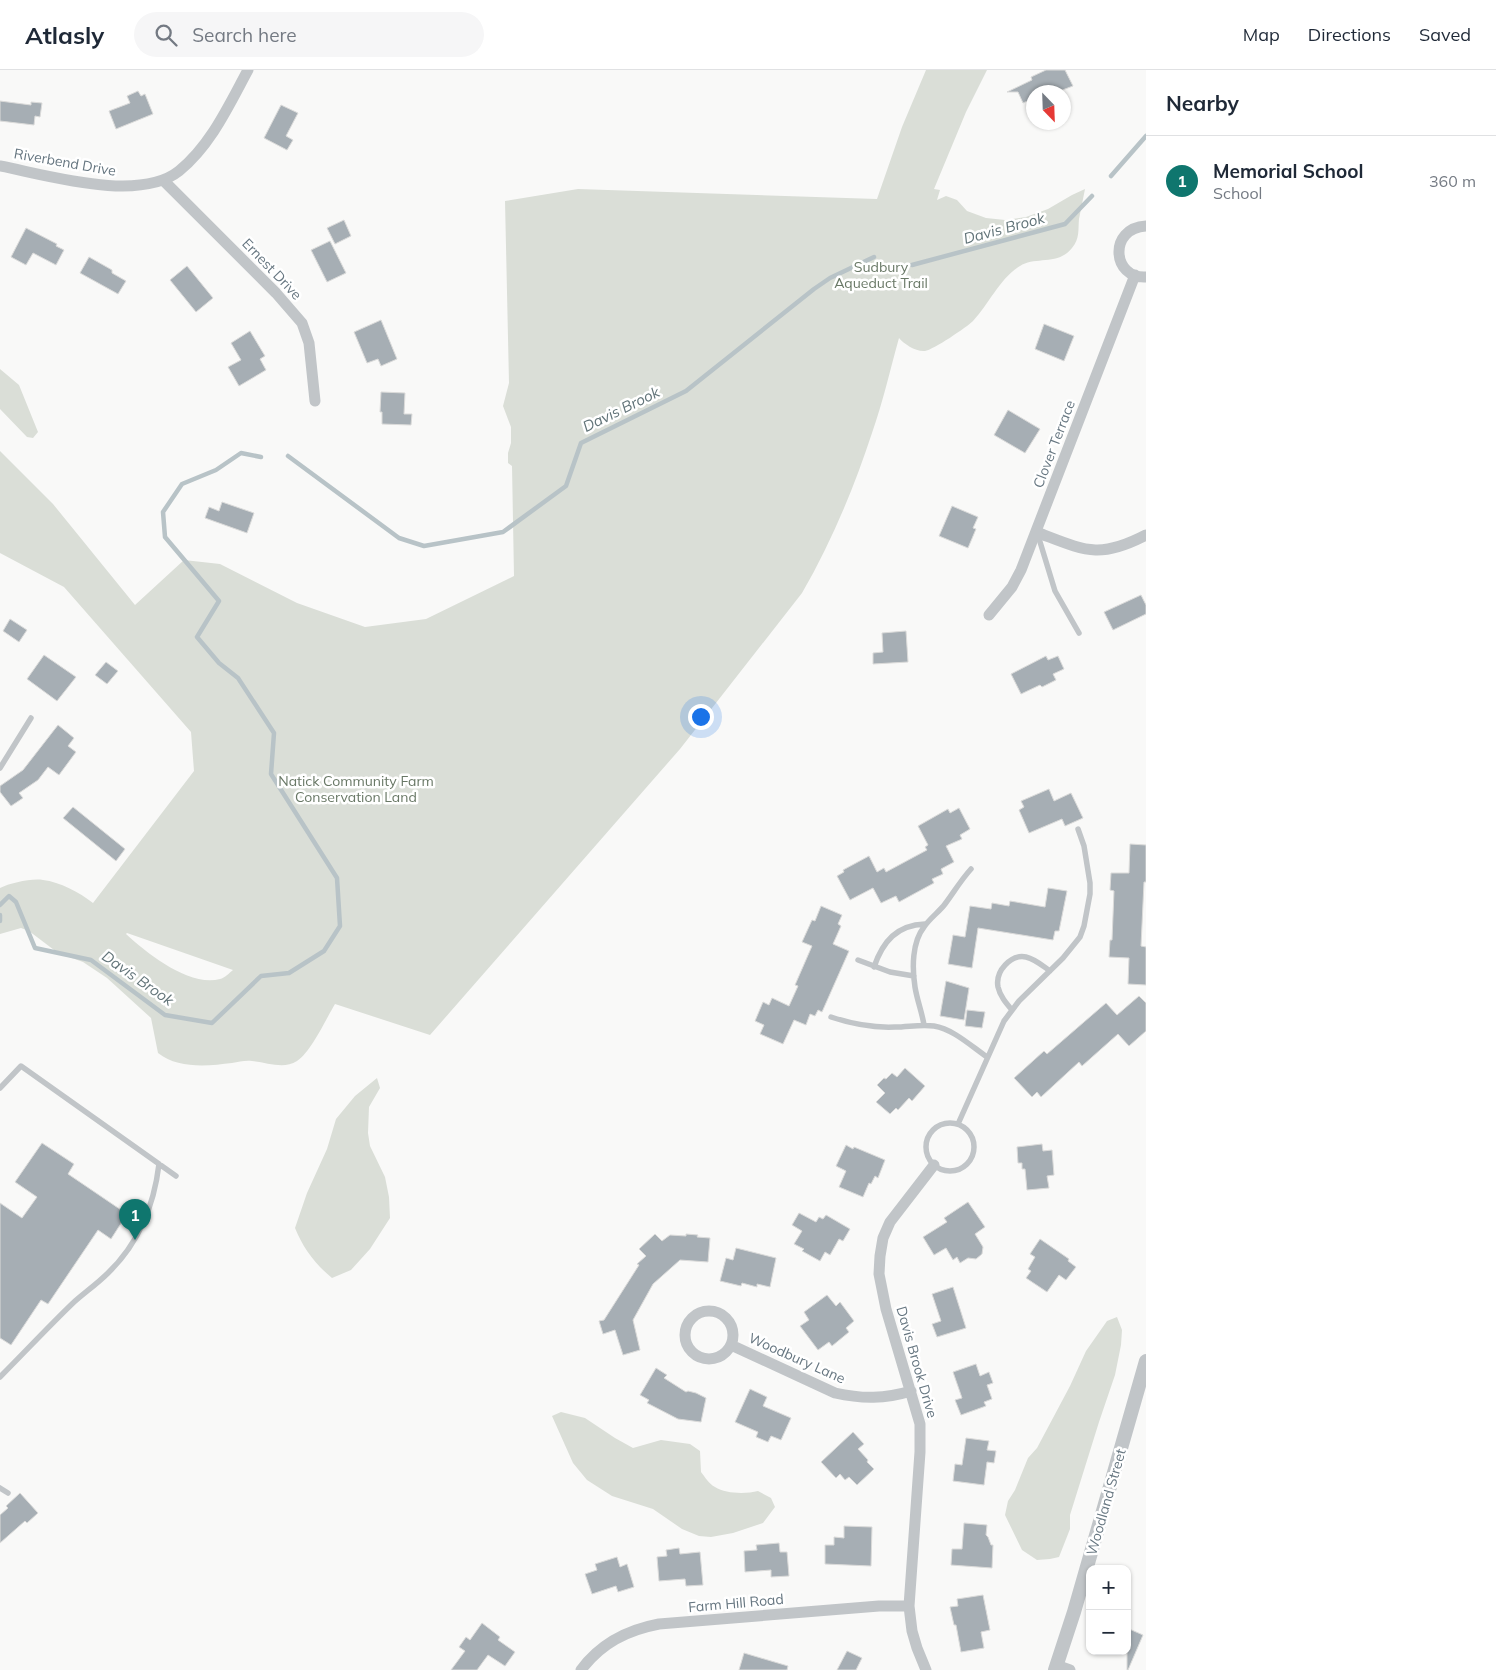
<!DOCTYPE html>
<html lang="en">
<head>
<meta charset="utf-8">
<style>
  :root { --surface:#fff; --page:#f6f6f7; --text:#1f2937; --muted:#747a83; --line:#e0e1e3; --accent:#0f766e }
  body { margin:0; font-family:Mulish,sans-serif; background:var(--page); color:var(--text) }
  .controls { position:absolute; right:15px; bottom:15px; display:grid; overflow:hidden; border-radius:10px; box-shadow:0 1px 4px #0004 }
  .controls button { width:45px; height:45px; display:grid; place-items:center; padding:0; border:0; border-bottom:1px solid var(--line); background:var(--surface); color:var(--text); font:25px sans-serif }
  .compass { position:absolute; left:1026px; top:15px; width:45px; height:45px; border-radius:50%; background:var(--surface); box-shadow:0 1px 4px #0004; rotate:157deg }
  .you { position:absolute; left:700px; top:646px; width:18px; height:18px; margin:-12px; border:4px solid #fff; border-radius:50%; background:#1a73e8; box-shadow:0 0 0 8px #1a73e833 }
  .badge { display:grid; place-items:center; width:32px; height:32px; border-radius:50%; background:var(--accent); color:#fff; font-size:16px; font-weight:700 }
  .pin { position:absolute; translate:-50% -41px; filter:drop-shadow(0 1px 2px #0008) }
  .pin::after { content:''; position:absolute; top:26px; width:18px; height:15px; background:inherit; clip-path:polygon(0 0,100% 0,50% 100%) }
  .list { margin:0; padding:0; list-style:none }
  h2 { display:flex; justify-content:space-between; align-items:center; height:65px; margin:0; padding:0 20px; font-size:21px }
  h2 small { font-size:16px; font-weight:400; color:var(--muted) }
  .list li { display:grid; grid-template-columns:32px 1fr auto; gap:15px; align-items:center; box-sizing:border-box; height:90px; padding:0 20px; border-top:1px solid var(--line) }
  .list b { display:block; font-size:19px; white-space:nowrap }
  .list p { margin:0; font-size:16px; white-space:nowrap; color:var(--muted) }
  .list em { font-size:16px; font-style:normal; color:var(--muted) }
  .icon { flex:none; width:28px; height:28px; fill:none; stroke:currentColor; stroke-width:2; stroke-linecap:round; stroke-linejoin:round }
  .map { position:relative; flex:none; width:1146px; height:1600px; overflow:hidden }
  header { display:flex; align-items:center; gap:30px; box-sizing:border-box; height:70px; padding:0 25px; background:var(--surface); border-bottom:1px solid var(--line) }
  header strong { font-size:24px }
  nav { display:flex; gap:28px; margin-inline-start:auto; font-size:18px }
  .search { width:350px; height:45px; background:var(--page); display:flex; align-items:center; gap:12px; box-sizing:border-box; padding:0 18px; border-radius:28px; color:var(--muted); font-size:19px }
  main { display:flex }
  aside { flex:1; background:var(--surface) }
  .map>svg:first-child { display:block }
  .green { fill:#daded7; fill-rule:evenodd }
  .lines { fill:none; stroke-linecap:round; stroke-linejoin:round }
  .stream { stroke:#b8c3c7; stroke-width:4.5 }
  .building { fill:#a6aeb4; stroke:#dbdbda }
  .service { stroke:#c1c5c8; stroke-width:5.5 }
  .minor { stroke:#c1c5c8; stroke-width:11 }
  .tertiary { stroke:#c1c5c8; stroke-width:14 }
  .labels { text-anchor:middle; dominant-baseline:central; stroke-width:5; stroke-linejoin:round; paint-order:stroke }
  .street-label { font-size:14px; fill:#667680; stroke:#fff }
  .park-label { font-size:14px; fill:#697866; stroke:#fff }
  .water-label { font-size:15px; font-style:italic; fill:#627479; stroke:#fff }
</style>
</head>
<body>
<header>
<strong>Atlasly</strong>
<div class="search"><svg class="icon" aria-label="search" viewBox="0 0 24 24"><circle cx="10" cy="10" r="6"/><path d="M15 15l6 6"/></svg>Search here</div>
<nav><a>Map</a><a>Directions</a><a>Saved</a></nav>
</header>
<main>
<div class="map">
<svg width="1146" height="1600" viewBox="0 0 1146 1600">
  <rect width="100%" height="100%" fill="#f9f9f8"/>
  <path class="green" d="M926,0H987L966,42L934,119L940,120L937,130L946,126L957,130L967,141L986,148L1005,150L1026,147L1048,139L1072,125L1085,119C1083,129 1081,139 1079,149C1078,159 1080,169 1072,178C1058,196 1035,186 1020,196C1000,208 989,234 973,251C967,257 933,280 925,281C916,282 904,274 899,268C890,300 883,332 872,363C854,418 831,473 802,523L680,679L430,965L335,934C326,949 311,982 297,991C283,1000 267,992 252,991C245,990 239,992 232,993C208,996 178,999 158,983L151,948L107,908L83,892L58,883L29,861L21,858L0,864V818C10,813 32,808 43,810C60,812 79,822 93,833L194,701L191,662L64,517L0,483V381L53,434L135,535L184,490L220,494L297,533L365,557L426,549L514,506L512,396L508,393V383L511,373V357L503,336L509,313L505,131L578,119L877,129L902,57ZM126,864L127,863L233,900C229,903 225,908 220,909C189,917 148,884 126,864Z
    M0,299L19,315L38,362L33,368L27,367L0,339Z
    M377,1008L380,1018L369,1037L368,1063L370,1076L385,1107L389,1127L390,1148L370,1179L351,1200L332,1208C315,1194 303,1178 295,1158L307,1123L327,1079L336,1049L355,1026Z
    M1117,1247L1122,1260L1121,1275L1115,1305L1099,1352L1070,1445V1459L1059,1487L1050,1489L1037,1490L1022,1480L1005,1445L1008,1431L1015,1420L1028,1388L1037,1378L1070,1316L1086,1281L1107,1251Z
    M561,1342L585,1348L615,1368L633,1378L661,1370L690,1374L700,1381L701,1402C705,1407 709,1414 715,1417C726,1424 746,1424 758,1421L771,1428L775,1437L763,1453L733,1463L711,1467L699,1466L682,1459L653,1439L612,1426L587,1410L573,1393L552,1346Z"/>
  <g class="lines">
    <path class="stream" d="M1111,106L1146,66
      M912,195L1065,154L1092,126
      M288,386L399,468L424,476L503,462L566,416L581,373L686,321L814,219L830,208L874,187
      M0,835L9,826L16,832L35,878L91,890L165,945L212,953L261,906L289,903L324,881L340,856L337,808L271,704L274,663L238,608L219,593L197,567L219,531L165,467L163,442L182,414L216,400L241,383L261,387
      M0,845V851"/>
  </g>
  <path class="building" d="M1046,0H1065L1073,16L1057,22H1034V28L1023,33L1018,22H1007L1032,10L1031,7Z
    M138,21L141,26L145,24L153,44L116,59L109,41L130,33L127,26Z
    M0,31L31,35V32L42,33L40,47L35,46L34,55L0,51Z
    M281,35L298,43L286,66L293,70L287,80L264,68Z
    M344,150L351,166L335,174L327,158Z
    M26,158L57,174L56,176L64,180L56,195L33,183L26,195L11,187Z
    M330,171L346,203L327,212L311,180Z
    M89,187L112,200V203L126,211L118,224L80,203Z
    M187,196L213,228L196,242L170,210Z
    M381,250L397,289L381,296L378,289L367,293L354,262Z
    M1044,254L1074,266L1064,291L1035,279Z
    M250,261L265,286L260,289L266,300L239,316L228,297L241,290L231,273Z
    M381,322L405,323L404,344H412L411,355L382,354V342H380Z
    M1008,340L1040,359L1025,383L994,365Z
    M222,432L254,443L247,463L205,448L209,437L219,441Z
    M952,436L978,447L973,458L976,459L968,478L939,466Z
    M1141,525L1146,535V544L1113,560L1104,542Z
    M10,549L27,560L19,572L3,561Z
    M906,561L908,592L873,594V583L883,582L882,563Z
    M44,585L76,607L57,631L27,609Z
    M1046,586L1048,590L1058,586L1064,599L1053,604L1056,610L1042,617L1040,615L1021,624L1011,604Z
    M106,592L118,601L107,614L95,605Z
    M58,655L74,668L68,676L76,682L59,705L48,697L38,710L19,723L23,728L11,736L0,722V716L23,700Z
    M1049,719L1054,731L1071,723L1083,748L1065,756L1062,749L1029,763L1019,740L1024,737L1021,731Z
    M73,737L125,779L116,791L63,748Z
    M959,738L970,759L960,765L962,769L946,776L954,792L941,799L943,804L932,809L934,813L899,832L896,826L881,833L873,818L850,830L837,806L844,802L843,800L869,786L877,802L884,798L886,802L927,780L925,777L928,775L918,756L948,739L950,743Z
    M1130,774L1146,775V812H1144L1141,876L1146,877V915L1128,914L1129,888L1109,887L1110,870H1112L1114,821L1110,820L1111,803H1129Z
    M1048,818L1067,821L1059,861H1055L1053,870L978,858L972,898L948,894L953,865L965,867L970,836L991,839L992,833L1009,836L1010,831L1045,837Z
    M821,836L842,845L838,854L841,856L833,874L849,881L822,942L818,940L815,946L810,944L806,955L794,950L783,974L760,964L764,955L755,951L763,932L769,935L772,928L789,936L798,916L795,915L812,876L802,872L812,850L815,851Z
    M946,911L969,918L964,950L940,946Z
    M1139,926L1146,933V961L1129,976L1118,964L1082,996L1079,992L1041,1027L1037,1022L1032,1027L1014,1008L1044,981L1047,984L1106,933L1117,945Z
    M967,940L985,942L982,958L965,956Z
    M905,998L925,1016L912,1031L909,1028L898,1040L896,1038L890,1044L876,1032L885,1023L877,1015L884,1008L886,1009L892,1003L897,1007Z
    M42,1073L74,1094L68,1104L127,1144L111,1169L98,1160L48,1234L41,1230L11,1275L0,1268V1133L22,1148L37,1127L15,1112Z
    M1042,1074L1043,1081L1052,1080L1054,1105L1047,1106L1049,1118L1027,1120L1025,1099H1022V1093H1018L1017,1077Z
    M846,1075L853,1079L854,1077L885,1090L878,1108L875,1106L871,1114L869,1113L863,1127L839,1117L846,1101L836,1096Z
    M968,1132L985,1157L975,1164L983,1177L982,1184L976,1189L968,1188L960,1193L957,1187L953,1190L946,1178L934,1185L923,1167L947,1152L944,1148Z
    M799,1143L816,1152L819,1147L823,1149L826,1145L850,1159L843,1171L839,1169L830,1185L825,1182L820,1191L802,1181L804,1179L794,1174L802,1161L792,1155Z
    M655,1164L662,1171L670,1165L686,1166V1164L698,1165L697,1167L710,1168L708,1192L680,1190L653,1214L633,1250L640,1280L623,1285L615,1260L603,1264L599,1251L604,1250L639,1195L637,1194L646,1186L639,1179Z
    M1040,1169L1069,1189L1068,1191L1076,1197L1066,1210L1059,1205L1047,1222L1026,1208L1031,1201L1028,1199L1035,1187L1030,1184Z
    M736,1178L776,1188L770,1217L757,1214V1217L742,1213L741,1216L720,1211L726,1188L733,1190Z
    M953,1217L966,1258L937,1267L932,1254L941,1251L932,1224Z
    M827,1225L836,1236L840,1232L854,1251L846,1258L849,1262L832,1276L829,1272L818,1280L800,1256L809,1250L804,1242Z
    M976,1294L980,1306L989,1302L993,1313L987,1315L992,1329L984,1332L986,1336L961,1345L955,1330L962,1328L953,1302Z
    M656,1298L667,1305L664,1308L686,1322L688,1321L696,1323L706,1328L701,1352L678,1349L647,1333L649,1330L640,1325Z
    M750,1319L767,1327L763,1336L791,1348L781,1370L771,1366L768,1372L756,1367L758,1362L735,1352Z
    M853,1362L864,1374L858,1379L868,1390L867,1392L874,1399L857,1415L849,1407L845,1410L840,1404L836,1408L821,1392Z
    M966,1368L989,1371L987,1380L996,1381L994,1393L987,1392L984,1415L953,1411L955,1394L962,1395Z
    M20,1423L38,1443L27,1453L25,1451L0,1473V1445L8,1438L6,1436Z
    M964,1453L987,1455L986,1465L988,1467L991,1475H993L992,1498L951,1495L952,1479H962Z
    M844,1456L872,1457L871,1496L825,1494V1475H834V1467L844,1468Z
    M779,1473L780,1482H787L789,1506L771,1507V1500L745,1502L744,1481L757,1480L756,1475Z
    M679,1478L680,1484L700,1482L703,1515L686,1516L685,1509L659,1511L657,1487L667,1486L666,1480Z
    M617,1487L620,1497L627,1494L634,1517L618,1522L616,1516L592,1524L585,1504L597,1500L595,1494Z
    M983,1525L990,1560L981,1562L984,1578L961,1582L956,1555H954L950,1537L958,1536L957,1529Z
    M482,1553L500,1567L498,1570L515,1582L505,1596L488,1585L477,1600H451L465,1581L459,1577L466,1567L470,1570Z
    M1127,1558L1143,1565L1128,1600H1127Z
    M847,1581L862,1588L856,1600H837Z
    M744,1583L788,1596L787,1600H739Z"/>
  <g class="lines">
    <path class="service" d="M1037,462L1055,521L1079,563
      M0,698L31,648
      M858,890L890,902L914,906
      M874,897C883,871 897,855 925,854
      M1012,940C1006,933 1000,926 998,917C995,901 1011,884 1026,887C1035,889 1043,896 1050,901
      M831,947C852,954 873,958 895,957C908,957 921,954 934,956C953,959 971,976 987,987
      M924,955C922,942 917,930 915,917C912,898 912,872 924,857C930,848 939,842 945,834C954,822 961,810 971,799
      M0,1018L21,996L176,1106
      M926 1077a24 24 0 1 1 48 0a24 24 0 1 1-48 0Z
      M958,1054L1004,951L1019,931L1063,888L1080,867L1084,856L1090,824V813L1084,776L1078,759
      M0,1307C24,1283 48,1257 73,1233C84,1223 97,1214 108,1203C138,1174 154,1136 159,1094
      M0,1418L8,1423"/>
    <path class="minor" d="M0,96C47,105 139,133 179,101C211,75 229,35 248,0
      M163,110L276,223L302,253L309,273L315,331
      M1146,156C1108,158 1112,209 1146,207
      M1036,462C1084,480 1098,490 1146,465
      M989,545L1012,517L1021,500L1135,205
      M685 1265a24 24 0 1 1 48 0a24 24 0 1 1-48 0Z
      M731,1275L835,1323C862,1329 885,1329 911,1321
      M1056,1595L1070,1600
      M581,1600C601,1573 627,1560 659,1554L879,1536H909
      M926,1600L917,1578L912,1561L909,1536L920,1382V1354L886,1239L879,1204L880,1186L883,1168L890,1152L934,1095"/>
    <path class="tertiary" d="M1055,1600L1074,1542L1146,1291"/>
  </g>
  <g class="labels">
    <g class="street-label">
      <text transform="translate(65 92) rotate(10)">Riverbend Drive</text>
      <text transform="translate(272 199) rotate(46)">Ernest Drive</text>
      <text transform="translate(1054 374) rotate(-69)">Clover Terrace</text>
      <text transform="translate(797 1288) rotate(24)">Woodbury Lane</text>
      <text transform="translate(917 1292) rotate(74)">Davis Brook Drive</text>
      <text transform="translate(1106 1432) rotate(-74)">Woodland Street</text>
      <text transform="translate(736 1533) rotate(-5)">Farm Hill Road</text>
    </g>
    <g class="park-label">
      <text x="881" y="197">Sudbury<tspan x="881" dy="16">Aqueduct Trail</tspan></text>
      <text x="356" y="711">Natick Community Farm<tspan x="356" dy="16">Conservation Land</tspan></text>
    </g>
    <g class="water-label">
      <text transform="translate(1004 158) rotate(-15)">Davis Brook</text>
      <text transform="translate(621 339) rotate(-26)">Davis Brook</text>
      <text transform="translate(138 908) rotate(35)">Davis Brook</text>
    </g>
  </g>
</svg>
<div class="controls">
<button>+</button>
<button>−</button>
</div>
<svg class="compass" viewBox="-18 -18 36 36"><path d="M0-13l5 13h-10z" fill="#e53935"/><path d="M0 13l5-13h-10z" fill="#747a83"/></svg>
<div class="you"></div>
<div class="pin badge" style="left:135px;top:1170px">1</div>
</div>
<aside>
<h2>Nearby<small></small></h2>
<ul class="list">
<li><span class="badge">1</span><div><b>Memorial School</b><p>School</p></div><em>360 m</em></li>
</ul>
</aside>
</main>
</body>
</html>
